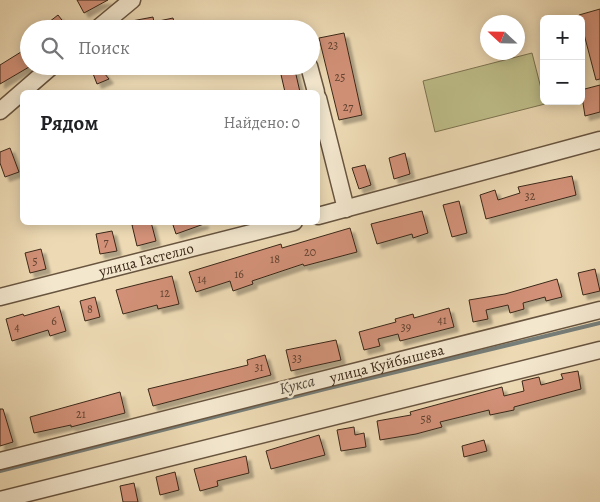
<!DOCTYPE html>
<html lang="ru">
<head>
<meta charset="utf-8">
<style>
  :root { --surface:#fff; --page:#f2f2f2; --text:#202124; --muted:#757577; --line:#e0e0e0 }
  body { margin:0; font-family:Alegreya,serif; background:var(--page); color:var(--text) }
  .controls { position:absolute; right:15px; top:15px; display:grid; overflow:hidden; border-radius:8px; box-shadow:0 2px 12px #0003 }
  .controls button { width:45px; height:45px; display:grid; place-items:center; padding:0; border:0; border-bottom:1px solid var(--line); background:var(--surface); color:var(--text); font:25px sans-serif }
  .compass { position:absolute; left:480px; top:15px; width:45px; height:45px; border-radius:50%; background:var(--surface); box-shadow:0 2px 12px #0003; rotate:292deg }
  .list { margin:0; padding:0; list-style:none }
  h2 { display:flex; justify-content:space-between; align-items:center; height:65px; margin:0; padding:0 20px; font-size:21px }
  h2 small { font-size:16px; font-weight:400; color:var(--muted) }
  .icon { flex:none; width:28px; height:28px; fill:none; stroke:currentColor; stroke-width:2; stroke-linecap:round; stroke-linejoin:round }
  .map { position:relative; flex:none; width:600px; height:502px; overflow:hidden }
  .search { position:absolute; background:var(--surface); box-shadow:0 2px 12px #0003; left:20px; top:20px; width:300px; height:55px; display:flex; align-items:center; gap:12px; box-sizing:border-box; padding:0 18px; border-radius:28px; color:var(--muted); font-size:19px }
  .panel { position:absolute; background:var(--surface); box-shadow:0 2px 12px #0003; left:20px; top:90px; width:300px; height:135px; border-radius:8px }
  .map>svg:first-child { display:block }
  .green { fill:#bebe89; stroke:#7c7350 }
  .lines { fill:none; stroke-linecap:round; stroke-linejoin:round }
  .stream { stroke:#767e79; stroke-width:4 }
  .building { fill:#d29178; stroke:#3b2818; filter:url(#shadow) }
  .minor-casing { stroke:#68543f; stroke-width:19 }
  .minor { stroke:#f3e7ce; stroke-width:16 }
  .labels { text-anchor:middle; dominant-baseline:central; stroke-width:5; stroke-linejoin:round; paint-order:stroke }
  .number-label { font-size:12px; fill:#614230 }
  .street-label { font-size:15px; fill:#3b2818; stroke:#f3e7ce }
  .water-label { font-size:16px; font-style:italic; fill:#544c40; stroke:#f3e7ce }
</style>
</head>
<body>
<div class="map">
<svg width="600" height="502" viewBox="0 0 600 502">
  <defs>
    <filter id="shadow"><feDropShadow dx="4.5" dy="4.5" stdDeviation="1" flood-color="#0004"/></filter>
  </defs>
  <rect width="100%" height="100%" fill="#eddab4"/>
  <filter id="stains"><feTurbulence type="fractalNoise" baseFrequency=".004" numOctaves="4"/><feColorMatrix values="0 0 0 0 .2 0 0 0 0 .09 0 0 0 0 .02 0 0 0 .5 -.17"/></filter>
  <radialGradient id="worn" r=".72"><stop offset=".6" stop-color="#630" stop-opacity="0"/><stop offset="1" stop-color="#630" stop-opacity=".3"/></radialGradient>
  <path class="green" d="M532,53L545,104L435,132L423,81Z"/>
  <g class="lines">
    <path class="stream" d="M0,471L325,389L600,323"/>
  </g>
  <path class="building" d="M77,0H108L84,13Z
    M600,9V79L596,80L579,15Z
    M58,15L69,29H40Z
    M153,17L154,22L173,18L176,29H121V23Z
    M344,33L362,115L339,120L319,38Z
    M29,47V67L0,84V65Z
    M279,66H294L300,92H285Z
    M100,68L109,79L97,84L92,71Z
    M600,85V112L585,116L581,90Z
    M10,148L19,172L5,177L0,163V152Z
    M405,153L410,174L394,179L389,158Z
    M365,165L371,185L359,189L352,168Z
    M572,176L576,195L486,219L480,195L495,190L498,200L520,193L518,187Z
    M459,201L467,233L452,237L443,205Z
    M422,211L428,233L413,238L412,234L377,244L371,224Z
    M143,222H151L156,241L137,246L132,225Z
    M172,222H204V224L176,234Z
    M350,228L357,252L304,266L303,264L252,281L253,284L233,291L230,281L196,292L189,272L281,244L282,248Z
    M112,231L117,251L100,254L96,234Z
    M41,249L46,269L30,273L25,253Z
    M595,269L600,291L583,295L578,273Z
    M172,276L179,304L158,309L157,305L123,314L116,290Z
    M557,279L562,297L546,301L545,297L523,303L524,309L510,313L508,305L486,310L488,319L473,322L469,300L505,294Z
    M95,297L100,317L85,321L80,301Z
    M59,306L66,331L50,336L48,330L12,341L6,319L23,314L24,316Z
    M449,308L454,327L400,341L398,334L378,339L380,346L364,350L359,332L396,322L395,319L413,314L414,318Z
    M336,340L341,360L291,371L286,350Z
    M265,355L271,375L153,406L148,389L248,365L247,360Z
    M578,371L581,389L514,407V410L490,415L489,410L440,422L442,427L416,434L380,440L377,421L411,415L410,412L502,387L504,396L524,391L522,381L539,377L541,385L563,379L561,374Z
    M120,392L125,413L71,427V425L34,433L30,417Z
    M0,409H3L13,442L0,446Z
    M354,427L355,435L364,433L366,447L341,451L337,430Z
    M319,435L325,455L271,469L266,451Z
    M484,440L487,451L464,457L462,446Z
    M246,456L249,473L217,481L218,486L200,491L194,469Z
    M175,472L179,490L160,495L156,477Z
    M134,483L138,502H123L120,486Z"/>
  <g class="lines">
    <defs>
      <g id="minor">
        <path d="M97,29L132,0"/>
        <path d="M309,66L316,92"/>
        <path d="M318,98L346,209"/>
        <path d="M0,111L52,66"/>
        <path d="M318,216L600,140"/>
        <path id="s1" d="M0,297L294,222"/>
        <path id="s2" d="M0,461L600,310"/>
        <path d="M0,500L600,350"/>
      </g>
    </defs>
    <use href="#minor" class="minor-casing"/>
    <use href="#minor" class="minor"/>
  </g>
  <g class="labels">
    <g class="number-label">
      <text x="333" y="45">23</text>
      <text x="340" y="77">25</text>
      <text x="348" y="107">27</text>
      <text x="530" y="196">32</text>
      <text x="106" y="242">7</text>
      <text x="310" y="252">20</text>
      <text x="275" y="259">18</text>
      <text x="35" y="261">5</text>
      <text x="239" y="274">16</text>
      <text x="202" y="279">14</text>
      <text x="165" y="293">12</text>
      <text x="90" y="309">8</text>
      <text x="442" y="320">41</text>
      <text x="54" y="321">6</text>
      <text x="17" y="327">4</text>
      <text x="406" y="327">39</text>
      <text x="297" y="358">33</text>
      <text x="259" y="367">31</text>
      <text x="81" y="414">21</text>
      <text x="426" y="419">58</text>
    </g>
    <g class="street-label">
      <text stroke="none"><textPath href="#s1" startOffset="151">улица Гастелло</textPath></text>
      <text stroke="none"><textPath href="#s2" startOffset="399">улица Куйбышева</textPath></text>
    </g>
    <g class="water-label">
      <text transform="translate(297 385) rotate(-14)">Кукса</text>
    </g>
  </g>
  <rect width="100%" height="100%" filter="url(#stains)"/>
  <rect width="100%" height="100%" fill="url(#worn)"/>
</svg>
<div class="controls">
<button>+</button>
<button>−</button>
</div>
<svg class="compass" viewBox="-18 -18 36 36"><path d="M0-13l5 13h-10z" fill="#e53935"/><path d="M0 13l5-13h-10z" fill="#757577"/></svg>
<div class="search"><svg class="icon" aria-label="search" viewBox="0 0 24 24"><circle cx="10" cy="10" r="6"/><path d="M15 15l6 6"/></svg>Поиск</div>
<section class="panel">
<h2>Рядом<small>Найдено: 0</small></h2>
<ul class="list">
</ul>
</section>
</div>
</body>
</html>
